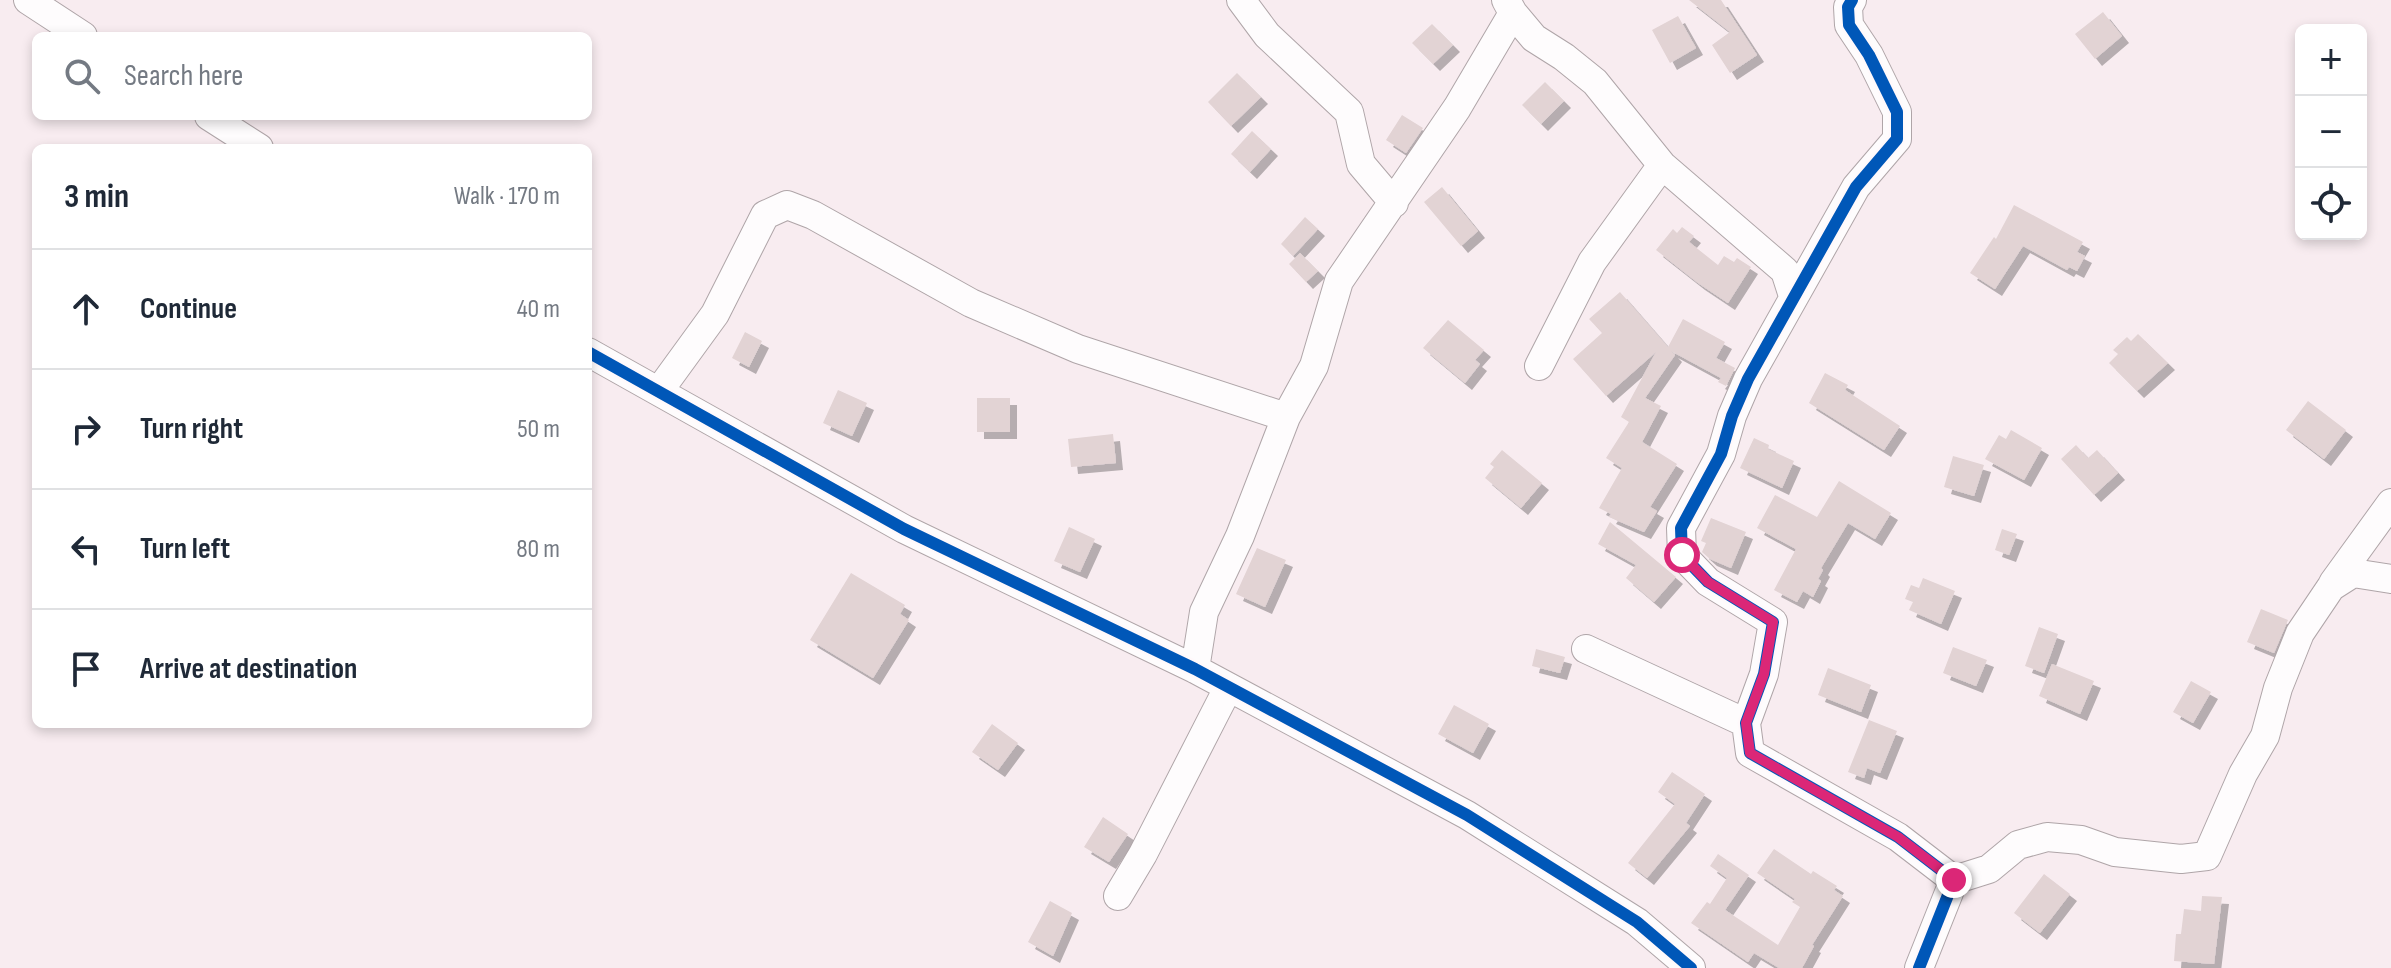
<!DOCTYPE html>
<html lang="en">
<head>
<meta charset="utf-8">
<style>
  :root { --surface:#fff; --page:#f6f6f7; --text:#1f2937; --muted:#747a83; --line:#e0e1e3 }
  body { margin:0; font-family:"Sofia Sans Condensed",sans-serif; background:var(--page); color:var(--text) }
  .controls { position:absolute; right:24px; top:24px; display:grid; overflow:hidden; border-radius:12px; box-shadow:0 4px 12px #0003 }
  .controls button { width:72px; height:72px; display:grid; place-items:center; padding:0; border:0; border-bottom:2px solid var(--line); background:var(--surface); color:var(--text); font:40px sans-serif }
  .stop { position:absolute; width:24px; height:24px; margin:-18px; border:6px solid #db2777; border-radius:50%; background:#fff }
  .stop.end { background:#db2777; border-color:#fff; box-shadow:0 2px 8px #0008 }
  .list { margin:0; padding:0; list-style:none }
  h2 { display:flex; justify-content:space-between; align-items:center; height:104px; margin:0; padding:0 32px; font-size:34px }
  h2 small { font-size:26px; font-weight:400; color:var(--muted) }
  .list li { display:grid; grid-template-columns:52px 1fr auto; gap:24px; align-items:center; box-sizing:border-box; height:120px; padding:0 32px; border-top:2px solid var(--line) }
  .list b { display:block; font-size:30px; white-space:nowrap }
  .list em { font-size:26px; font-style:normal; color:var(--muted) }
  .icon { flex:none; width:44px; height:44px; fill:none; stroke:currentColor; stroke-width:2; stroke-linecap:round; stroke-linejoin:round }
  .map { position:relative; flex:none; width:2391px; height:968px; overflow:hidden }
  .search { position:absolute; background:var(--surface); box-shadow:0 4px 12px #0003; left:32px; top:32px; width:560px; height:88px; display:flex; align-items:center; gap:20px; box-sizing:border-box; padding:0 28px; border-radius:12px; color:var(--muted); font-size:30px }
  .panel { position:absolute; background:var(--surface); box-shadow:0 4px 12px #0003; left:32px; top:144px; width:560px; height:584px; border-radius:12px }
  .map>svg:first-child { display:block }
  .building { fill:#e2d3d4; filter:url(#shadow) }
  .lines { fill:none; stroke-linecap:round; stroke-linejoin:round }
  .minor-casing { stroke:#afa5a8; stroke-width:30 }
  .minor { stroke:#fefcfd; stroke-width:28 }
  .cycleway-casing { stroke:#fff9fb; stroke-width:17 }
  .cycleway { stroke:#0057b8; stroke-width:12 }
  .route { stroke:#db2777; stroke-width:10 }
</style>
</head>
<body>
<div class="map">
<svg width="2391" height="968" viewBox="0 0 2391 968">
  <defs>
    <filter id="shadow"><feDropShadow dx="7" dy="7" stdDeviation="0" flood-color="#0004"/></filter>
  </defs>
  <rect width="100%" height="100%" fill="#f8ecf0"/>
  <path class="building" d="M1689,0H1721L1757,55L1730,73L1712,45L1730,32Z
    M2103,12L2122,36L2095,59L2075,34Z
    M1678,16L1696,48L1670,63L1652,30Z
    M1432,24L1453,45L1433,64L1412,43Z
    M1237,73L1261,97L1231,126L1208,102Z
    M1545,82L1564,101L1541,124L1522,105Z
    M1402,115L1423,128L1406,153L1386,140Z
    M1252,131L1271,149L1250,172L1231,154Z
    M1442,187L1478,231L1461,246L1424,202Z
    M2014,205L2083,242L2077,252L2085,256L2077,271L2069,267L2067,270L2023,246L1995,289L1970,273L1994,237L1996,239Z
    M1305,217L1318,229L1293,256L1281,244Z
    M1682,227L1694,236L1689,242L1718,265L1724,256L1734,262L1737,258L1751,267L1728,303L1698,283L1656,250L1673,229L1677,233Z
    M1300,253L1318,271L1306,282L1289,264Z
    M1620,292L1668,347L1683,319L1725,342L1716,358L1735,368L1726,386L1718,382L1721,378L1671,351L1675,355L1645,398L1661,406L1642,442L1677,464L1650,507L1657,511L1644,532L1609,517L1611,514L1599,508L1622,468L1606,458L1629,422L1621,417L1656,352L1606,396L1573,359L1602,333L1589,319Z
    M1448,320L1484,350L1475,360L1480,364L1465,383L1423,348Z
    M745,332L762,341L749,367L732,358Z
    M2138,334L2168,363L2137,391L2109,363L2118,354L2113,350L2127,337L2131,341Z
    M1825,373L1848,385L1845,390L1900,426L1884,450L1809,403Z
    M838,390L867,403L852,436L823,423Z
    M977,398H1010V432H977Z
    M2308,401L2346,430L2324,459L2286,430Z
    M2011,430L2042,448L2024,480L1985,459L1999,435L2006,439Z
    M1113,434L1116,463L1071,467L1068,439Z
    M1754,438L1769,445L1768,449L1794,461L1782,488L1740,468Z
    M2076,445L2088,458L2097,450L2118,473L2094,495L2061,459Z
    M1502,450L1542,483L1521,508L1485,478L1494,467L1490,464Z
    M1953,456L1984,465L1974,496L1944,487Z
    M1839,481L1891,513L1875,539L1848,523L1821,568L1823,570L1818,579L1821,581L1813,597L1803,591L1797,602L1774,590L1796,549L1757,528L1775,495L1817,517Z
    M1711,518L1746,532L1731,568L1710,559L1702,552L1706,543L1701,541Z
    M1610,522L1676,577L1654,602L1626,578L1636,565L1598,544Z
    M1069,527L1095,539L1080,572L1054,561Z
    M2002,529L2017,534L2009,555L1995,550Z
    M1257,548L1286,560L1265,607L1236,594Z
    M851,573L905,605L900,614L909,620L873,678L810,640Z
    M1923,578L1955,591L1941,624L1909,610L1913,602L1905,599L1911,585L1919,588Z
    M2261,609L2288,620L2274,653L2247,642Z
    M2039,627L2058,634L2044,673L2025,666Z
    M1953,647L1987,660L1976,686L1943,673Z
    M1536,649L1565,657L1560,673L1532,666Z
    M2052,664L2094,681L2080,714L2039,696Z
    M1828,668L1871,685L1861,712L1818,695Z
    M2191,681L2211,692L2193,723L2173,712Z
    M1454,705L1489,724L1473,753L1438,734Z
    M1869,720L1897,731L1880,773L1867,768L1864,778L1848,772Z
    M992,724L1018,743L998,770L972,752Z
    M1672,772L1705,794L1686,823L1690,826L1647,878L1628,863L1675,804L1658,792Z
    M1103,817L1128,834L1109,862L1084,847Z
    M1774,849L1811,874L1813,871L1837,886L1834,890L1843,896L1812,945L1814,946L1802,968H1779L1754,953L1748,962L1691,923L1707,902L1710,904L1727,878L1710,866L1718,854L1749,875L1725,910L1778,945L1800,907L1792,902L1795,899L1757,873Z
    M2044,874L2070,894L2040,933L2014,913Z
    M2202,896L2222,897L2214,964L2174,961L2176,934H2181L2184,909L2201,911Z
    M1050,901L1072,913L1053,956L1028,942Z"/>
  <g class="lines">
    <defs>
      <path id="minor" d="M28,0L83,36
        M1241,0L1267,35L1349,112L1361,164L1394,203
        M1852,0L1848,7L1849,25L1869,55L1897,112V139L1856,187L1748,379L1732,416L1721,454L1681,528L1682,555L1708,582L1773,622L1764,674L1746,723L1750,753L1898,837L1954,880L1919,968
        M1513,13L1534,38L1564,57L1595,82L1662,165L1785,271L1793,296
        M209,116L259,148
        M588,352L904,529L1195,669L1467,815L1637,922L1691,968
        M1539,366L1592,262L1662,165
        M659,391L715,314L765,215L787,205L813,215L971,303L1078,349L1286,417
        M2333,583L2391,503
        M1586,649L1746,723
        M1195,669L1204,612L1240,536L1286,417L1314,366L1339,281L1457,108L1513,13L1506,0
        M1954,880L1989,869L2018,845L2047,837L2081,840L2115,852L2181,859L2207,856L2243,774L2265,736L2278,688L2300,633L2331,587L2353,573L2391,579
        M1118,896L1143,854L1228,688"/>
    </defs>
    <use href="#minor" class="minor-casing"/>
    <use href="#minor" class="minor"/>
    <defs>
      <path id="cycleway" d="M1852,0L1848,7L1849,25L1869,55L1897,112V139L1856,187L1748,379L1732,416L1721,454L1681,528L1682,555L1708,582L1773,622L1764,674L1746,723L1750,753L1898,837L1954,880L1919,968
        M588,352L904,529L1195,669L1467,815L1637,922L1691,968"/>
    </defs>
    <use href="#cycleway" class="cycleway-casing"/>
    <use href="#cycleway" class="cycleway"/>
  </g>
  <g class="lines">
    <path class="route" d="M1682,555L1708,582L1773,622L1764,674L1746,723L1750,753L1898,837L1954,880"/>
  </g>
</svg>
<div class="controls">
<button>+</button>
<button>−</button>
<button><svg class="icon" aria-label="locate" viewBox="0 0 24 24"><circle cx="12" cy="12" r="6"/><path d="M12 2v4M12 18v4M2 12h4M18 12h4"/></svg></button>
</div>
<div class="stop" style="left:1682px;top:555px"></div>
<div class="stop end" style="left:1954px;top:880px"></div>
<div class="search"><svg class="icon" aria-label="search" viewBox="0 0 24 24"><circle cx="10" cy="10" r="6"/><path d="M15 15l6 6"/></svg>Search here</div>
<section class="panel">
<h2>3 min<small>Walk · 170 m</small></h2>
<ul class="list">
<li><svg class="icon" aria-label="ahead" viewBox="0 0 24 24"><path d="M12 20V5M6 11l6-6 6 6"/></svg><div><b>Continue</b></div><em>40 m</em></li>
<li><svg class="icon" aria-label="right" viewBox="0 0 24 24"><path d="M7 20v-9h11M14 6l5 5-5 5"/></svg><div><b>Turn right</b></div><em>50 m</em></li>
<li><svg class="icon" aria-label="left" viewBox="0 0 24 24"><path d="M17 20v-9H6M10 6l-5 5 5 5"/></svg><div><b>Turn left</b></div><em>80 m</em></li>
<li><svg class="icon" aria-label="arrive" viewBox="0 0 24 24"><path d="M6 21V4h12l-3 4 3 4H6"/></svg><div><b>Arrive at destination</b></div></li>
</ul>
</section>
</div>
</body>
</html>
